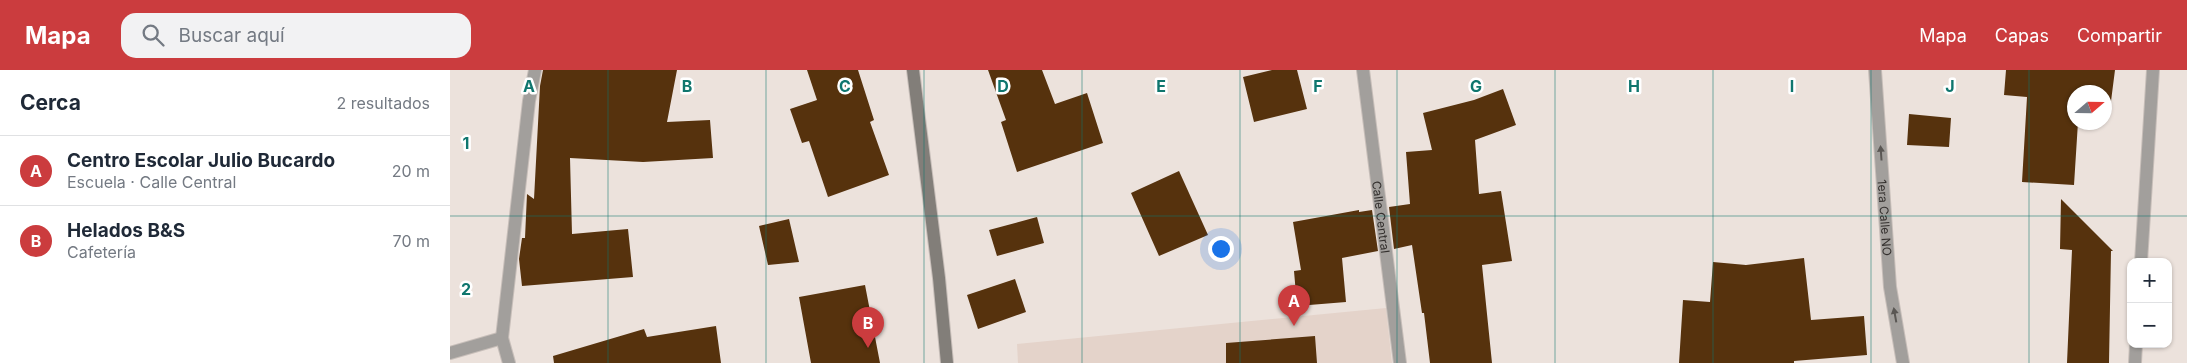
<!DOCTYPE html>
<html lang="es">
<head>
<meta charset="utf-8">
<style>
  :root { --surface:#fff; --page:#f2f2f3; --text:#1f2937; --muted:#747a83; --line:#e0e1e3; --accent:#cb3c3e }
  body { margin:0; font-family:Inter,sans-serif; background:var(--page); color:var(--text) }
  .controls { position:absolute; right:15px; bottom:15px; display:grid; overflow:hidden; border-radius:10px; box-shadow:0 1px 4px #0004 }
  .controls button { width:45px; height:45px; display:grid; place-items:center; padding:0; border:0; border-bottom:1px solid var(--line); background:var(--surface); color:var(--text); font:25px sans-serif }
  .compass { position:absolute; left:1617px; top:15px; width:45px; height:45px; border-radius:50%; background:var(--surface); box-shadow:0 1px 4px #0004; rotate:70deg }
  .you { position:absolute; left:770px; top:178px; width:18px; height:18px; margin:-12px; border:4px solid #fff; border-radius:50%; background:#1a73e8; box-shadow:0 0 0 8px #1a73e833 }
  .badge { display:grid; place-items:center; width:32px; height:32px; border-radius:50%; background:var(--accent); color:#fff; font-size:16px; font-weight:700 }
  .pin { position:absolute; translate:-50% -41px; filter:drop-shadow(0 1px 2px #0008) }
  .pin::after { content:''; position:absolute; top:26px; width:18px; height:15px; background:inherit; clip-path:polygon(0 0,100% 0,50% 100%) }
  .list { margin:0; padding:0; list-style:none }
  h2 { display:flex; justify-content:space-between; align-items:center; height:65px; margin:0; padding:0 20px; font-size:21px }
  h2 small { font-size:16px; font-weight:400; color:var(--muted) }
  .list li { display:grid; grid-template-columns:32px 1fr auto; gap:15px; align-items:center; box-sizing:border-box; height:70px; padding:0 20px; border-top:1px solid var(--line) }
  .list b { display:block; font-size:19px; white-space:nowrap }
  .list p { margin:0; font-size:16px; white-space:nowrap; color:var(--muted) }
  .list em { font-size:16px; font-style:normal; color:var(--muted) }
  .icon { flex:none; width:28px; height:28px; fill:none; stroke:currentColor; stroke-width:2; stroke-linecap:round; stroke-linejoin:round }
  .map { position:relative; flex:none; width:1737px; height:293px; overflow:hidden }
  header { display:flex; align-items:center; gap:30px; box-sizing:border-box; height:70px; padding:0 25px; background:var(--accent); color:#fff }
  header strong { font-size:24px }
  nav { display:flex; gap:28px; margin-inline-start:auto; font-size:18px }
  .search { width:350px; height:45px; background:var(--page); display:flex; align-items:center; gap:12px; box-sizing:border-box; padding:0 18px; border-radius:15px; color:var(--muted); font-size:19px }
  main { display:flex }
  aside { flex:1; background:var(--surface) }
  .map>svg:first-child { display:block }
  .built { fill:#e4d3ca }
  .building { fill:#56320d }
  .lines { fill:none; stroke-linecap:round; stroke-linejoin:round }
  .lane-casing { stroke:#c7beb9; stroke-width:14 }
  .street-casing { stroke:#c7beb9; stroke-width:14 }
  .secondary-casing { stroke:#c7beb9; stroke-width:14 }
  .lane { stroke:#a29f9c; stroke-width:12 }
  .street { stroke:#a29f9c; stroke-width:12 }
  .secondary { stroke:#827e79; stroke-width:12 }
  .oneway { fill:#5a5754 }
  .grid { fill:none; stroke:#0f766e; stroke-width:1; stroke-opacity:0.55 }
  .labels { text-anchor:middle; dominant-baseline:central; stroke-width:5; stroke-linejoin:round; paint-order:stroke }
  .street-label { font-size:12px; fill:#34302e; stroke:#fff }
  .grid-label { font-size:16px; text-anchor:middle; font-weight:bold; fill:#0f766e; stroke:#fff; stroke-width:5; stroke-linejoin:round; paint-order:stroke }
</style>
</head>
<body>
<header>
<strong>Mapa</strong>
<div class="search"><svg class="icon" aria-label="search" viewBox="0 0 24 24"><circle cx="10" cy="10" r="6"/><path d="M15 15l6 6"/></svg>Buscar aquí</div>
<nav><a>Mapa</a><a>Capas</a><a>Compartir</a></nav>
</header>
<main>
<aside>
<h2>Cerca<small>2 resultados</small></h2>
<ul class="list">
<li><span class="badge">A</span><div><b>Centro Escolar Julio Bucardo</b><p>Escuela · Calle Central</p></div><em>20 m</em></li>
<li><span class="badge">B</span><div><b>Helados B&amp;S</b><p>Cafetería</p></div><em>70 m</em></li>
</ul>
</aside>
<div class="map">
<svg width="1737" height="293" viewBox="0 0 1737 293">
  <rect width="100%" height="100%" fill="#ece2dc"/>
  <path class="built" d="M936,238L942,293H568L567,274Z"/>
  <path class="building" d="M93,0H227L217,52L260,50L263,88L193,92L120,88L122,164L178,159L183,207L72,216L69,189L72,168H75L77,124L84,129L90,16Z
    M357,0H408L424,50L420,52L439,105L378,127L359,71L352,73L340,39L367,30Z
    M538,0H592L605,34L637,23L653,73L567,102L551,52L556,50Z
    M822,0H847L857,39L804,52L793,7Z
    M1556,0H1665L1660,39H1654V22H1624V52H1628L1624,115L1572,112L1577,27L1554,25Z
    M1053,19L1066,55L1025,70L1029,124L1051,121L1062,191L1032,195L1042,293H980L974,243H972L962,175L944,179L939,137L960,134L956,82L982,80L973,43L1024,30Z
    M1459,44L1501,48L1499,77L1457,75Z
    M729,101L758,165L709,186L681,123Z
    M1611,129L1663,181H1661L1659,293H1617L1622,180L1610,179Z
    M909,140V142L922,140L928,181L892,188L896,232L847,236L844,201L851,200L843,152Z
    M587,147L594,173L547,186L539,160Z
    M339,149L349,192L318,195L309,156Z
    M1354,188L1361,250L1414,246L1417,285L1344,291V293H1229L1233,230L1260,232L1263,192L1296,195Z
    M565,209L576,242L528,259L517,225Z
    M415,215L430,293H361L349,227Z
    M266,256L271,293H104L103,286L194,259L197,267Z
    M865,266L867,293H776V273Z"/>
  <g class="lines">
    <defs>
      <path id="lane" d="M52,268L79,31L85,0"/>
      <g id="street">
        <path id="s1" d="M913,0L950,293"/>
        <path id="s2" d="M1425,0L1440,217L1453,293"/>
        <path d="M1691,192L1703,0"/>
        <path d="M0,283L52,268L59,293"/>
        <path d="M1685,293L1686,274"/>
      </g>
      <path id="secondary" d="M463,0L489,208L497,293"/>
    </defs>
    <use href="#lane" class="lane-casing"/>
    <use href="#street" class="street-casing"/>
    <use href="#secondary" class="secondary-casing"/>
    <use href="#lane" class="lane"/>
    <use href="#street" class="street"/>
    <use href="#secondary" class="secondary"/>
  </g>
  <defs><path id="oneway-solid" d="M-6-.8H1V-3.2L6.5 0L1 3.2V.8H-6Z" transform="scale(1.25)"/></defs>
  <g class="oneway">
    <use href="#oneway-solid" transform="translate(1431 83) rotate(-94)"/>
    <use href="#oneway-solid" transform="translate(1445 245) rotate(-100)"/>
  </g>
  <path class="grid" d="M158,0V293M316,0V293M474,0V293M632,0V293M790,0V293M947,0V293M1105,0V293M1263,0V293M1421,0V293M1579,0V293M0,146H1737"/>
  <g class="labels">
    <g class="street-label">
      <text stroke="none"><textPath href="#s1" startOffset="148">Calle Central</textPath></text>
      <text stroke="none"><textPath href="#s2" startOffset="148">1era Calle NO</textPath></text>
    </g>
  </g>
  <g class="grid-label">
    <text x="79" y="22">A</text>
    <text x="237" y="22">B</text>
    <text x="395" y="22">C</text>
    <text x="553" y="22">D</text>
    <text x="711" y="22">E</text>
    <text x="868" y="22">F</text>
    <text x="1026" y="22">G</text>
    <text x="1184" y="22">H</text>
    <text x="1342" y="22">I</text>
    <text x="1500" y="22">J</text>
    <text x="16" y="79">1</text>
    <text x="16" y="225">2</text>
  </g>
</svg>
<div class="controls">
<button>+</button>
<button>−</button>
</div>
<svg class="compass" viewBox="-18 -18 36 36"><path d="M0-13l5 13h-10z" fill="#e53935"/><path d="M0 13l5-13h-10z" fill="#747a83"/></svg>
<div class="you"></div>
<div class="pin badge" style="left:844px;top:256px">A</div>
<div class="pin badge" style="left:418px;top:278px">B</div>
</div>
</main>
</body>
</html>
